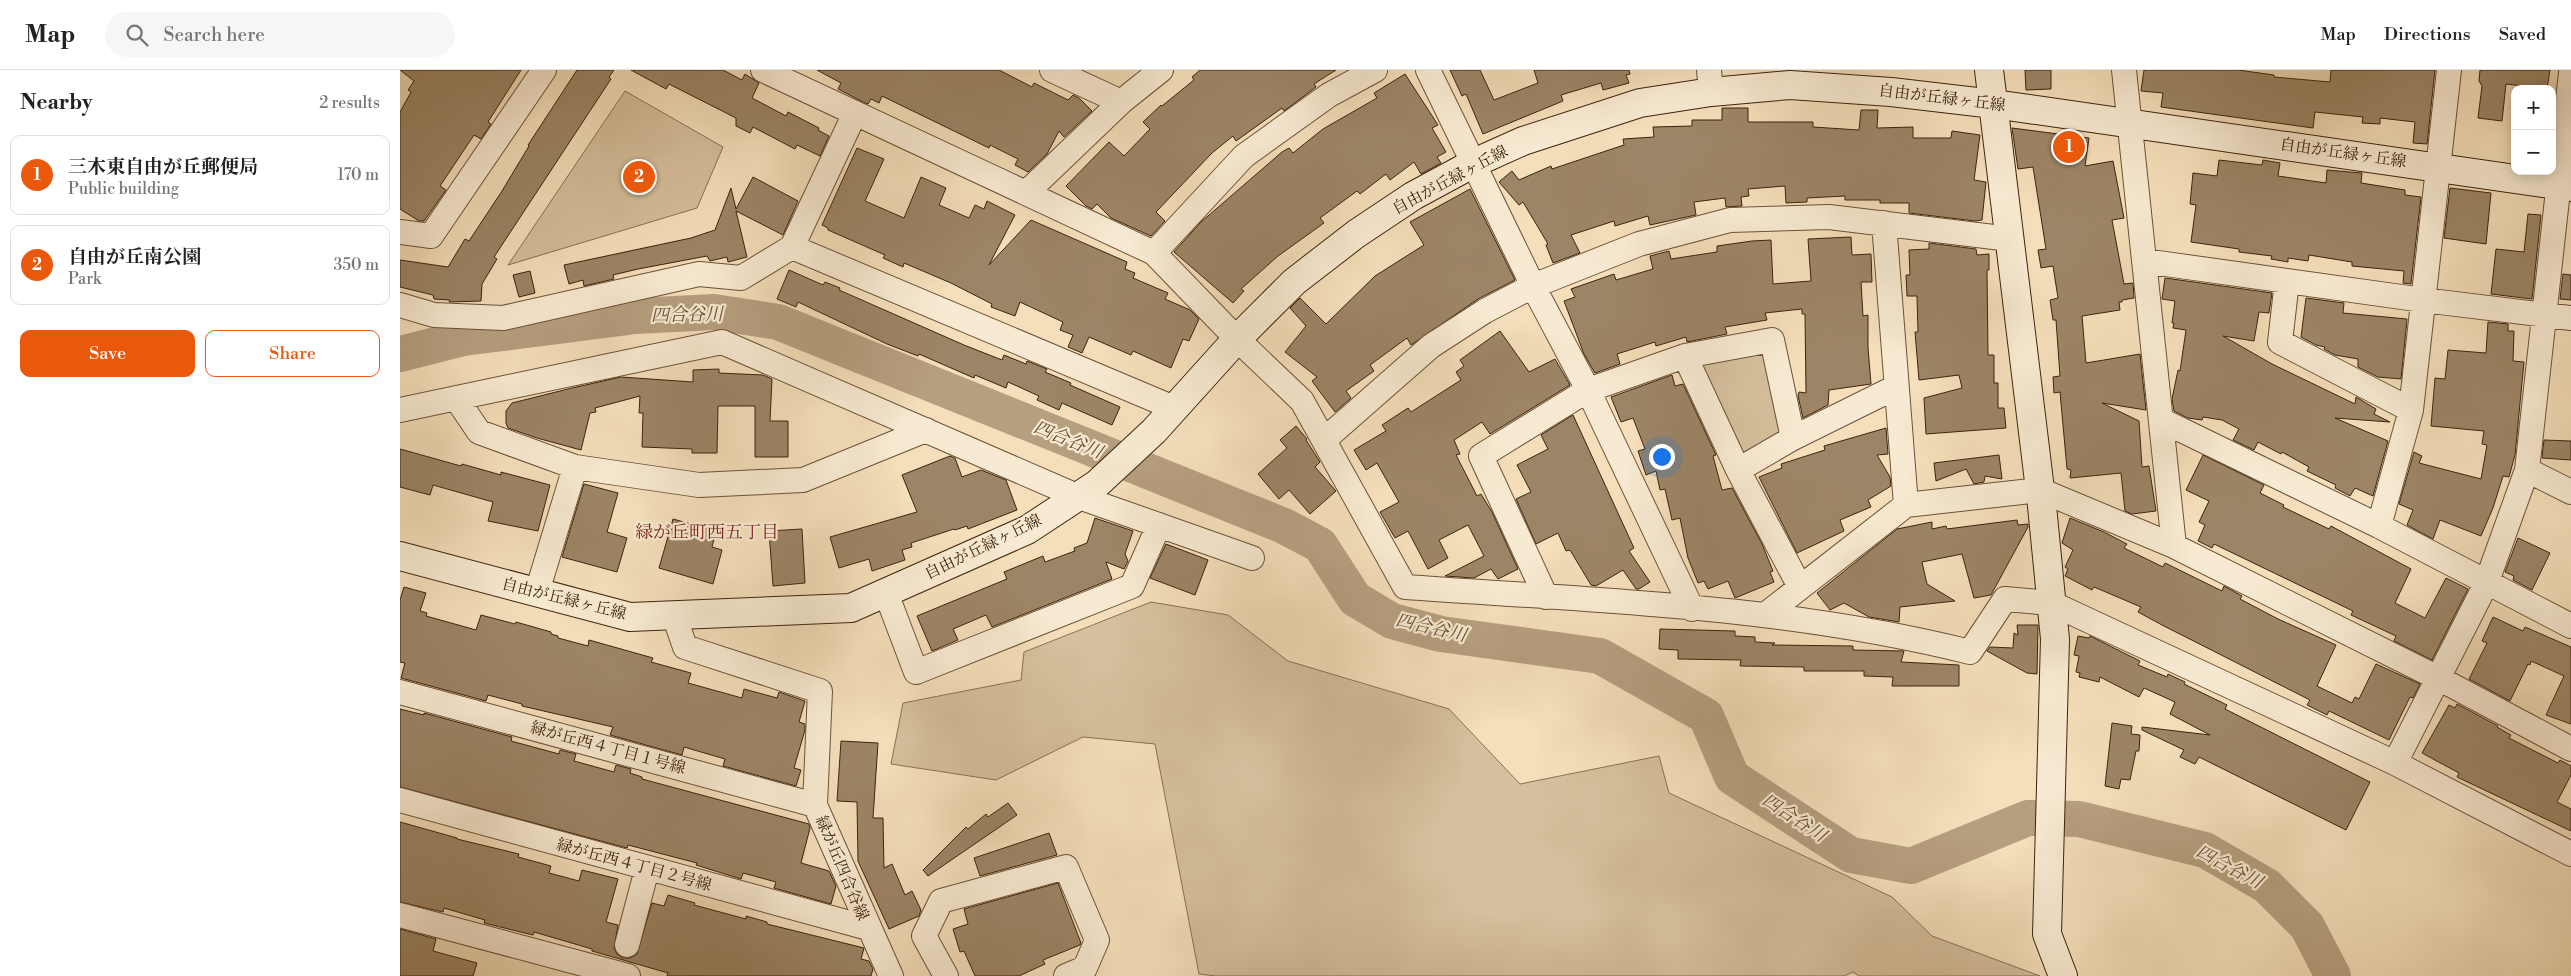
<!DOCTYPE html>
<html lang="en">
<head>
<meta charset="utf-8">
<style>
  :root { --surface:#fff; --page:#f6f6f6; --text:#222; --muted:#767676; --line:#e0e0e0; --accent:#ea580c }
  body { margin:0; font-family:"Libre Bodoni","Noto Serif JP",serif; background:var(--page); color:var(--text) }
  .controls { position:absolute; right:15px; top:15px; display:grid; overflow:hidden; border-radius:10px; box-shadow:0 2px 12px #0003 }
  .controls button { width:45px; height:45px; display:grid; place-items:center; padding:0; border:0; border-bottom:1px solid var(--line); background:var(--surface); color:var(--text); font:25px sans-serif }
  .you { position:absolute; left:1261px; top:386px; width:18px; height:18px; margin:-12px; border:4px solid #fff; border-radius:50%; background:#1a73e8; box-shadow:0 0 0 8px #1a73e833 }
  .badge { display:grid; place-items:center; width:32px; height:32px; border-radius:50%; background:var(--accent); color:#fff; font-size:16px; font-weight:700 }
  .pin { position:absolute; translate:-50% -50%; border:2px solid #fff; box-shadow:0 1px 5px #0006 }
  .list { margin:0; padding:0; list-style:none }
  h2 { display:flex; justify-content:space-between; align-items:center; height:65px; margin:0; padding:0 20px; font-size:21px }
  h2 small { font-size:16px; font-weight:400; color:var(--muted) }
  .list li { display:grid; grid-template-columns:32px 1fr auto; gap:15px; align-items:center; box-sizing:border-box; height:80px; margin:0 10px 10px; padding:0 10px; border:1px solid var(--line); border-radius:10px }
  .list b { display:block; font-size:19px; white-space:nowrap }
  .list p { margin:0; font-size:16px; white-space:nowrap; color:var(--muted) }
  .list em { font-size:16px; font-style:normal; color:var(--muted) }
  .actions { display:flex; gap:10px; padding:15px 20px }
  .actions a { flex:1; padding:11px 0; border:1px solid var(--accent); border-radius:10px; text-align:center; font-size:18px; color:var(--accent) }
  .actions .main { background:var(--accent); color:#fff }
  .icon { flex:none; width:28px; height:28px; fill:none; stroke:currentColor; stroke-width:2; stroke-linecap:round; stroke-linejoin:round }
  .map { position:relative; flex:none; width:2171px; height:906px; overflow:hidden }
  header { display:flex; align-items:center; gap:30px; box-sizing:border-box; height:70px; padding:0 25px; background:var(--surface); border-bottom:1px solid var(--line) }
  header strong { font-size:24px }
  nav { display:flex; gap:28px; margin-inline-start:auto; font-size:18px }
  .search { width:350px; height:45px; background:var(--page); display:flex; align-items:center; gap:12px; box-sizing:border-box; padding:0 18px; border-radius:28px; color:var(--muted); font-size:19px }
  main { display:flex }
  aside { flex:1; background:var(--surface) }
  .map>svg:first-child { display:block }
  .green { fill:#d5bf9c; stroke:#897154 }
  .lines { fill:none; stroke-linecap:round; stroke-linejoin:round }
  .river { stroke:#b69f7f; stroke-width:36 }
  .building { fill:#9c8566; stroke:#3d230c }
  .street-casing { stroke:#6b5238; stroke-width:26 }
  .secondary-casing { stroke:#3d230c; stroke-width:30 }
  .street { stroke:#f8ead2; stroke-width:24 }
  .secondary { stroke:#f8ead2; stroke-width:28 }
  .labels { text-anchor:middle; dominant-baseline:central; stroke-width:4.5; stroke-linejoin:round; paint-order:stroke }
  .street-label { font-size:16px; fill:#3d230c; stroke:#f8ead2 }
  .water-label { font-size:18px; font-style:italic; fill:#674e34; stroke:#f8ead2 }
  .neighbourhood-label { font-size:18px; fill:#7a1f14; stroke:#f8ead2 }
</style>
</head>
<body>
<header>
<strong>Map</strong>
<div class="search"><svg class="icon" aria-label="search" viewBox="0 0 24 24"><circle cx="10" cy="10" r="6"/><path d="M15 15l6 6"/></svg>Search here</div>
<nav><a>Map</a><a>Directions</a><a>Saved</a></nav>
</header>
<main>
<aside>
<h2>Nearby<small>2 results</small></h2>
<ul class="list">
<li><span class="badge">1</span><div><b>三木東自由が丘郵便局</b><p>Public building</p></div><em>170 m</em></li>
<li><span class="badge">2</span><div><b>自由が丘南公園</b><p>Park</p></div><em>350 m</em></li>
</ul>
<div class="actions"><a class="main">Save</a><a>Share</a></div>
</aside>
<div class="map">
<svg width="2171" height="906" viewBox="0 0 2171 906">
  <rect width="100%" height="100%" fill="#f4dfba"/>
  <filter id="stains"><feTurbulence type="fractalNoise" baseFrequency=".004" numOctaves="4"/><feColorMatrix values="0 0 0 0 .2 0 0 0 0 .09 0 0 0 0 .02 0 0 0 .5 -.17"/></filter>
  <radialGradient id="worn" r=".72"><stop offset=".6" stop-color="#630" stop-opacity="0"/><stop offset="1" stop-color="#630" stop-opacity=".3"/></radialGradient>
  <path class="green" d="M225,21L323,77L297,138L108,195Z
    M1364,280L1384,367L1342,385L1297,298L1301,291Z
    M751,532L828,545L888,591L1049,639L1120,714L1259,686L1269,723L1492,827L1532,866L1640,906H1459L1453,902L1444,906H816L799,904L755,674L683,667L596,710L491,694L503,633L621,610L624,582Z"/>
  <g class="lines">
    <path class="river" d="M0,284L63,268L236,246L314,242L378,252L884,456L920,475L955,529L992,551L1041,564L1200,586L1306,646L1332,707L1451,785L1511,796L1628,748L1679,749L1805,780L1867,816L1907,856L1933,906"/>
  </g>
  <path class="building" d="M0,0H121L88,52L91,54L81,69L74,65L40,116L46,120L24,151H19L0,139V42L11,22L8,20L14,11Z
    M177,0H214L209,7L211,9L94,187L97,189L82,214L81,231L49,232L50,230L34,229L33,225L0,217V190L48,197L65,169L69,171L102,121L129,76L128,75Z
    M231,0H323L342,10L345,4L359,13L352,28L386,46L388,42L419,58L418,60L429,66L420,86L397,75L395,79L353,57L350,63L336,56V48L269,14L266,19Z
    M417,0H599L632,17L634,13L668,30L673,25L679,28L692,41L664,67L659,61L647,84L628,102L615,95L618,89L590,75L589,78L482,26L479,33L471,29L468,34L465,33L438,19L441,13Z
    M800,0H936L914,14L916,17L884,41L882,38L836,71L833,66L812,83L756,142L765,151L751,166L711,148L697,134L692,139L686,136L666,116L709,72L724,86L750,59L743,52L761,35L762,36L794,10L792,7Z
    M1050,0H1080L1094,30L1138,13L1134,0H1229L1230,4L1226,5L1229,13L1203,20L1201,13L1161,25L1163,31L1083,64L1066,24L1062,26Z
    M1625,0H1651V19L1626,20Z
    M1744,0H1838L1874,5V7L1930,12L1931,0H2035L2027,74L2013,73L2015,52L1980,48V54L1962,53L1963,47L1915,42L1913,58L1761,37L1763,23L1741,21Z
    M2080,0H2150L2147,19L2106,14L2102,51L2078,48L2082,16L2079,11Z
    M1005,4L1038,55L1032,58L1046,82L1037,87L1041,93L1021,104L1014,92L990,110L986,104L960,124L957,121L920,148L924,153L878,186L841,219L844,221L833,233L774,182L801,152L882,82L889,78L893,83L923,59L977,28L974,23Z
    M1322,38H1348V52H1413V57L1459,60L1461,40H1478L1477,58L1513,57V68H1551L1552,61L1580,65L1574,110L1586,112L1582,150L1575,151L1509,143V133H1480V130H1445V126L1407,128V132L1386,133L1385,116L1348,119L1349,126L1341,127L1342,136L1326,137L1325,128L1294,132L1296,145L1250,155L1248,146L1215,156L1214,151L1171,165L1180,183L1153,193L1146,175L1148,174L1123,132L1119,135L1099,112L1112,101L1119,110L1151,96L1152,99L1224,75L1223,69L1254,67L1253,57L1292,56V50H1322Z
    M1612,58L1689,68L1685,96L1713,91L1724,148L1712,150L1724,214L1733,213L1734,228L1722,230V232H1719L1720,240L1682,246L1686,293L1740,284L1746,340L1702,333L1739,351L1742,397L1749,396L1756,441L1732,444L1725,441L1721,403L1670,408L1671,400L1667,399L1660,322L1654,323L1653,307L1660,306L1656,250H1653L1650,230L1658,228L1653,196L1641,198L1638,180L1646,179L1633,97L1618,99Z
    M457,78L484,89L465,131L504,148L521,107L546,118L539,135L569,148L575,135L584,139L587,131L615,145L589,195L631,150L727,192L725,199L735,203L733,208L768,223L765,229L790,240L799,249L789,271L783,269L771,298L733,281L731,285L689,267L682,283L668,277L673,265L660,260L663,252L620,232L615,246L591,237L592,234L551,213L504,193L503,197L483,188L485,185L428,160V158L422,155Z
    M1819,90L1862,95L1863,90L1880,93L1878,106L1926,113L1927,100L1962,103L1961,113L2005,120V125L2021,127L2011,214L2003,213L2004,201L1952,196V192L1909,185L1908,191L1888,188V192L1871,189L1872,186L1839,182V179L1791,172L1796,135L1790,134L1793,103L1817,106Z
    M353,107L398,131L383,165L336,141L347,187L328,192L327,187L310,191L307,186L238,199L213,205L214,209L184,216L183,210L169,214L164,195L291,168L315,160L331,118L336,139Z
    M2050,118L2091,123L2086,174L2044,168Z
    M1070,119L1115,210L1078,229L1011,275L1007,268L970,295L974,301L946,321L951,328L935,342L912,311L917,307L885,282L906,256L890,238L900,228L926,254L975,206L1024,175L1010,152Z
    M2128,144L2141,145L2132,229L2091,224L2096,179L2124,182Z
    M1451,167L1452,185L1471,184L1472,212H1461L1463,246L1468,245V278L1471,314L1429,320L1428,335L1403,348L1398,326L1399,322L1406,323L1405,244H1402V239L1365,243L1367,250L1325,257L1327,264L1287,272L1286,267L1256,276L1255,272L1217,284L1220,294L1195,303L1184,284L1164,231L1175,227L1171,219L1214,204L1216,210L1253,199L1250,186L1269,181L1271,189L1317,182V176L1352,171L1371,170L1373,214L1411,211L1408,169Z
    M1529,173L1576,179L1577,185L1589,184V200H1587L1588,285H1594V313H1598V338H1604L1606,358L1526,364L1524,328L1562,318L1559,305L1519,310L1515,262H1518L1517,226H1507L1506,205H1510L1509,180L1529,179Z
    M389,200L423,215L425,212L440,218L439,220L564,275L602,290L604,285L626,294L627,291L647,299L645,302L671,313L670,315L720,337L712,355L662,333L659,340L637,330L639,326L608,312L606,318L575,305L574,308L519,284L518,286L487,274L398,232L396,237L377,229Z
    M130,201L135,223L119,227L113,205Z
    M2163,204L2171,205V230L2160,229Z
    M1765,208L1872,223L1869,243L1859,242L1854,271L1823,266L1872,294L1955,334L1956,327L1976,339L1974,344L1990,352L1935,348L1988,371L1973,426L1955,418L1950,426L1935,418L1936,415L1907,401L1909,397L1882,382L1881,384L1858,372L1854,380L1833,370L1839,359L1822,350L1803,347L1802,350L1788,348L1774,341L1772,329L1778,300L1780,301L1786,260L1773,258L1774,253H1772L1775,231L1762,229Z
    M1906,228L1944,233L1943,243L2007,249L2001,309L1978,307L1958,297V289L1935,285L1924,279L1925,277L1916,275L1901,267Z
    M2088,252L2108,254V261H2114L2113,291L2124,292L2115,385L2109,407L2103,406L2093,438L2081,466L2040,450L2033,469L2007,455L2013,440L1999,434L2014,382L2022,386L2019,393L2081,409L2087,375L2082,374L2084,361L2031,356L2035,308L2045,309L2048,280L2086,283Z
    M1100,261L1129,302L1155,289L1170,315L1090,364L1082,352L1054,370L1060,384L1056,385L1077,426L1081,424L1092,442L1118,499L1098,509L1091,499L1074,508L1045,506L1084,486L1068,455L1039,470L1048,488L1028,499L1008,461L995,468L980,442L999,432L977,393L966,400L954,380L986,361L982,355L1008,338L1011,342L1061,310L1056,302L1064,296L1060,290Z
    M319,299V303L363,305L372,309L370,351H388V387H355V336H318L317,383H292V379L242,377L243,343H239L240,326L195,338L196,342L190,343L181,380L137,368L108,358L106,353V341L112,333L172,318L221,307L293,312V300Z
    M1272,305L1275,316L1283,314L1316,385L1313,386L1322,420L1332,418L1362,474L1373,501L1370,502L1374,512L1335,528L1328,511L1308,519L1304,511L1298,513L1288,488L1280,448L1272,450L1265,419L1260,420L1256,401L1246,405L1238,381L1245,379L1233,348L1221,352L1211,327Z
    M1173,345L1234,478L1229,481L1250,512L1239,519H1236L1223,500L1196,516L1191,515L1170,480L1166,481L1158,463L1136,474L1116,429L1131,422L1117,395L1148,379L1141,365Z
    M896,356L907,369L906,370L920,392L915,397L936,421L910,444L889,420L879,429L858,404L887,378L880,370Z
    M1486,358L1488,384L1477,385L1490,407L1491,416L1468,430L1471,437L1440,450L1444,461L1397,483L1359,407L1382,398L1381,394L1425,380L1424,376Z
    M2144,370L2171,371V390L2142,388Z
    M0,379L61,396L62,394L101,405V402L150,415L138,461L88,451L93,432L33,415L30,425L0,417Z
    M1599,385L1602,409L1585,406L1584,412L1574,414L1566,399L1536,411L1534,393Z
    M1803,385L1864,415L1860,423L1884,435L1883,437L1929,459L1931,456L2011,499L1995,533L2025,548L2046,508L2068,519L2032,590L1994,571L1996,566L1951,545L1953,541L1814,474L1812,478L1798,471L1805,455L1799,452L1809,431L1786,420Z
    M550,386L555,388L562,407L581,400L606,410L617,440L568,459L567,456L555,460L554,459L511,473L512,477L502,480L505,490L472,501L469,489L439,498L430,467L517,442L502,405Z
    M184,414L218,423L207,462L227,468L217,502L162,487Z
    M695,448L733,461L725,484L728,491L724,499L706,492L712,509L592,557L586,545L553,559L558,570L532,581L517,546L607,509L604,502L643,486L645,492L675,481L674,478L687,473Z
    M1670,448L1704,462L1727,474L1724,478L1763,497L1765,493L1822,521L1824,516L1842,526L1840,529L1878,549L1936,575L1917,616L1952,633L1955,627L1959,629L1976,594L2020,614L2013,628L2010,627L1989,670L1929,641L1927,645L1907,635L1910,630L1762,555L1738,542L1741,537L1694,517L1692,520L1665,506L1668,499L1665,497L1673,480L1662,473Z
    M273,449L316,461L312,477L322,480L313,514L259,498Z
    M1617,450L1618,455L1628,454V457L1591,525L1574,528L1562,484L1522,492L1527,514L1555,531L1500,537L1499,552L1469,547L1444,533L1430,540L1417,523L1497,459L1532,452V459L1546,456L1547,459Z
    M402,459L405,513L373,516L369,461Z
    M2118,468L2150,483L2132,520L2113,510L2114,506L2105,502Z
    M766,474L808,490L795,525L750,508Z
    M4,517L26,523L20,541L27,543L26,546L76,560L81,545L115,554L116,552L151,562V564L158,566V568L188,576L189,570L253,588L251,592L291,603L288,613L342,628L344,619L377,628L379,622L405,631L399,652L405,654V660L394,698L401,700L396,716L323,696L325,689L284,677L282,685L210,665L213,657L122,636V634L88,625L86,631L1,608L5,593L0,592V530Z
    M2093,547L2123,561L2125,557L2171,577V654L2146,645L2164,606L2131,591L2130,595L2128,594L2110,631L2069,609L2087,573L2082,571Z
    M1617,555H1638L1637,604L1627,603L1587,581L1590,577L1613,578L1614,563L1618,565Z
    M1260,559L1335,561V566L1355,567V572L1375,573L1372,575L1453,576V580L1504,581L1501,592L1559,595V616H1492L1493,607L1464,606V601H1404V597L1340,596L1341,590L1278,589V580L1259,579Z
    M1678,566L1689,568L1690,566L1740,591L1738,595L1767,607L1768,604L1785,612L1784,614L1827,635L1825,639L1970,712L1946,760L1799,687L1795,694L1780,687L1784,680L1742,660V657L1810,665L1770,644L1775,632L1744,618L1739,627L1700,607L1699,612L1679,607L1680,603L1676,602L1679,586L1674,585Z
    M2057,634L2098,656L2097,657L2111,665L2109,668L2158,693L2160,690L2171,696V705L2157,732L2171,739V761L2057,707L2059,703L2022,683L2049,635L2055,638Z
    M0,639L24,645V643L112,667L111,671L159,684L160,680L176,684L174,691L214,702L216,695L231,699L230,703L242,707V709L409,754L410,758L401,793L429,801L436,816L431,834L374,818L376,812L343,803L341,809L296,795L297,793L228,775L227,778L0,717Z
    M1712,653L1732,656L1731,664L1740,665L1739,681H1736L1730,710L1721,709L1719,719L1705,716Z
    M441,671L478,673L473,748H483L484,798L492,794L505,825L512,821L521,840L519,846L489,859L458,791L457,732L437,731Z
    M608,733L617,745L528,806L523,800L566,757L568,759L586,744L588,747Z
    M0,752L57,768V769L119,784L118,787L151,796L149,803L179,811L182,800L218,809L206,852L218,855L214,878L217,884L223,888H230L237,884L252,833L264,836L268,825L295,833L294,835L346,849V846L367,852V854L464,878L461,889L469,891L473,899L471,906H267L268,903L192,881V879L134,862L133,865L84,853L85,850L44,838L43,842L0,832Z
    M649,763L657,785L580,806L574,788Z
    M658,813L681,873L680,875L643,890L645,894L619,906H575L564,881L560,882L553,859L568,854L564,839Z
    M0,859L36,869L33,881L77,893L73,906H0Z"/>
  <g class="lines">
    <defs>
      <path id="street" d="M363,0L754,183L837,269L902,331L1005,517C1193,530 1387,536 1570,582L1605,529L1651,533L1995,693L2171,784
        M652,0L721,32
        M1028,0L1133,216L1188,320L1292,539
        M1309,0L1311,22
        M1724,0L1774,476
        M626,123L721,32L761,0
        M1484,153L1506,435
        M0,162L31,166L144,0
        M392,177L455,43
        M754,183L844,86L929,25L975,0
        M1744,191L2023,230L2171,248
        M1887,211L1880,272L2011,340
        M0,235L34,245L103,248L299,204L341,208L392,177L774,338
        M1285,286L1338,400L1400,517
        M56,328L79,362L175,397L299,415L403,410L526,360
        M0,340L322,272L679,427L852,488
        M1761,350L1979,456L2171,556
        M924,370L1031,276L1085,241L1133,216L1239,174L1330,150L1429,147L1610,169
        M1338,400L1393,368L1496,317
        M2127,400L2171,422
        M1979,456L2011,340L2049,0
        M137,522L175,397
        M486,523L516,602L732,516L759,455
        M1146,527L1081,386L1188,320L1285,286L1372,270L1393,368
        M274,545L285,577L420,621L415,735L491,906
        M1365,545L1506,435L1640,420L1774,476L2038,608L2171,679
        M0,622L415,735
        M1995,693L2086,514L2127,400L2171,3
        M0,730L468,858
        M0,845L228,906
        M227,875L247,799
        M546,906L524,866L541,831L666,797L697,870L685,898L666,906"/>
      <path id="secondary" d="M1589,0L1642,436L1655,569L1647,864L1663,906
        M0,486L230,547L451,538L627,460L697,414L754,361L837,269L894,212L956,164L1013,126L1074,93L1123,71L1240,33L1311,22L1390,15L1491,22L1594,34L2171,117"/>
    </defs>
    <use href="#street" class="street-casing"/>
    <use href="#secondary" class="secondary-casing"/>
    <use href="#street" class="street"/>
    <use href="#secondary" class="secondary"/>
  </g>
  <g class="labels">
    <g class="street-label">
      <text transform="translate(1542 28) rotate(7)">自由が丘緑ヶ丘線</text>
      <text transform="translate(1943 83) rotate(8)">自由が丘緑ヶ丘線</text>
      <text transform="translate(1050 110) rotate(-28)">自由が丘緑ヶ丘線</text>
      <text transform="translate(583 477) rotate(-26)">自由が丘緑ヶ丘線</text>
      <text transform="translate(164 529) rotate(14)">自由が丘緑ヶ丘線</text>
      <text transform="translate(208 678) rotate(15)">緑が丘西４丁目１号線</text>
      <text transform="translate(234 795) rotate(15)">緑が丘西４丁目２号線</text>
      <text transform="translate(442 798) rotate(67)">緑が丘四合谷線</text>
    </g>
    <g class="water-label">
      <text transform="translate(287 245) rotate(-1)">四合谷川</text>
      <text transform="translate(668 370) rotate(22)">四合谷川</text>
      <text transform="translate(1031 558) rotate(13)">四合谷川</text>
      <text transform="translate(1394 748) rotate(33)">四合谷川</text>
      <text transform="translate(1829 797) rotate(28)">四合谷川</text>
    </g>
    <g class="neighbourhood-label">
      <text x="307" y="462">緑が丘町西五丁目</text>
    </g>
  </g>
  <rect width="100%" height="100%" filter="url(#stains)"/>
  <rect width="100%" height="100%" fill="url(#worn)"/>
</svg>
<div class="controls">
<button>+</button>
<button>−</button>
</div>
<div class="you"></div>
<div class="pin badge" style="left:1669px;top:77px">1</div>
<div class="pin badge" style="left:239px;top:107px">2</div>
</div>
</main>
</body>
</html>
